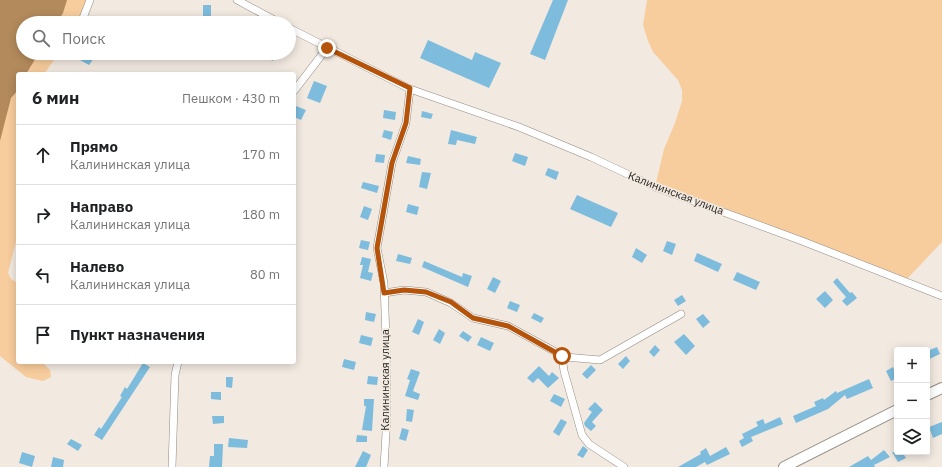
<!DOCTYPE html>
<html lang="ru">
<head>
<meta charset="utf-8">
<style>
  :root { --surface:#fff; --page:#f6f6f6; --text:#202124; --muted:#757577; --line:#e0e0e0 }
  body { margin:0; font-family:"IBM Plex Sans",sans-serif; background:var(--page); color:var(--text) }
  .controls { position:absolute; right:12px; bottom:12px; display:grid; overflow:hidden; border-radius:4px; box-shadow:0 2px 10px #0003 }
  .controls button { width:36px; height:36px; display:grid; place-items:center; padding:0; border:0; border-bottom:1px solid var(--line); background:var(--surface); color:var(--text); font:20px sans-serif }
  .stop { position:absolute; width:12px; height:12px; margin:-9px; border:3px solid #b45309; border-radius:50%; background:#fff }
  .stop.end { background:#b45309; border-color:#fff; box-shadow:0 1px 4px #0008 }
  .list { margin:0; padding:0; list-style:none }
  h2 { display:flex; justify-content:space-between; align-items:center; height:52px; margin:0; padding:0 16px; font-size:17px }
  h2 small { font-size:13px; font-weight:400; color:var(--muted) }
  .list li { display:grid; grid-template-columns:26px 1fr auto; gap:12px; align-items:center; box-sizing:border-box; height:60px; padding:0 16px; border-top:1px solid var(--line) }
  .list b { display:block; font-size:15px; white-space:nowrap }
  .list p { margin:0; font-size:13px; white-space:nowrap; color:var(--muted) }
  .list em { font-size:13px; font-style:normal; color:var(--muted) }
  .icon { flex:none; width:22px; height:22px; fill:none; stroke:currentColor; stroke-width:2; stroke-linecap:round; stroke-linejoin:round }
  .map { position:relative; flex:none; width:942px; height:467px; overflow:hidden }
  .search { position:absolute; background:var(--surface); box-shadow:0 2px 10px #0003; left:16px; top:16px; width:280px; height:44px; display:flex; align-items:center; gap:10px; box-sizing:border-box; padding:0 14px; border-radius:22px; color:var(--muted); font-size:15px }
  .panel { position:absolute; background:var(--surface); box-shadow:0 2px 10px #0003; left:16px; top:72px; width:280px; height:292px; border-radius:4px }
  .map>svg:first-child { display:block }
  .green { fill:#f8cd9d }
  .water { fill:#b38a5b }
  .building { fill:#7dbcdd }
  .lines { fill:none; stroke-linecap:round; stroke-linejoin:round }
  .street-casing { stroke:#918a81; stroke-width:8 }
  .secondary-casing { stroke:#918a81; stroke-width:12 }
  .street { stroke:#fff; stroke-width:7 }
  .secondary { stroke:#fff; stroke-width:10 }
  .route { stroke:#b45309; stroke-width:5 }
  .labels { text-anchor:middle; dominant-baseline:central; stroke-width:3.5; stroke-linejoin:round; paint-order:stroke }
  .street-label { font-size:11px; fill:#282521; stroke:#f2e9e0 }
</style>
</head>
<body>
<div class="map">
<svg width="942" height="467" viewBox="0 0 942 467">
  <rect width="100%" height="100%" fill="#f2e9e0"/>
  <path class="green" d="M0,0H90L81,23H23V53H59L44,74H18V233L8,273L11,279L18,283V362H42L50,370L51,377L43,381L26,377L0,356Z
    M647,0H942V242L905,281L655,187L664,149L675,123L682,101V90L678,80L653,52L648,41L643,25Z"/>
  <path class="water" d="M0,0H67L63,13L57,23H23V53H39L26,74H18V90L11,98L0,141Z"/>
  <path class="building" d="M553,0H568L545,60L530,54Z
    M203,5H211V17H203Z
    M428,40L472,60L475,52L501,63L489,88L420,58Z
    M84,53L94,58L89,65L80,60Z
    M256,53H277L273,61Z
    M314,81L327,86L320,103L307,98Z
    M296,106L306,110L301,120L294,117Z
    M384,110L396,112L395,120L383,118Z
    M422,111L433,114L431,119L421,117Z
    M384,130L393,132L391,140L382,137Z
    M451,130L477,137L475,144L457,140L456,145L448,144Z
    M515,153L528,157L525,166L512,161Z
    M376,154L385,155L384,163L375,162Z
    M408,156L421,159L420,165L406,163Z
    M548,168L559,172L556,180L545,175Z
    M422,172L431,173L427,189L419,187Z
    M363,182L379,186L377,193L361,188Z
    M577,195L618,213L611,227L570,209Z
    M408,204L419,207L417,215L406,212Z
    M364,206L372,209L368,220L360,217Z
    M361,240L370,242L368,250L359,248Z
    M667,241L676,244L672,255L663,251Z
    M636,248L647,255L642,263L632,257Z
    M697,253L722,264L718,272L694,261Z
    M398,254L412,258L410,264L396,261Z
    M362,257L371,259L368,272L373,273L371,281L360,278L363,265H360Z
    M424,261L462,277L463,273L472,276L468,287L422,267Z
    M737,272L760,282L756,290L733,280Z
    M493,277L501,281L495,293L487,289Z
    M837,278L850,293L852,292L857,298L847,306L842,301L846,297L833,282Z
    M825,291L833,300L825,308L816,299Z
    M682,295L686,301L678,306L674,300Z
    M510,301L520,305L517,312L507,308Z
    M366,312L376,314L374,322L365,320Z
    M534,313L544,318L541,323L531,318Z
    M703,314L710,322L703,328L696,319Z
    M418,319L424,322L419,335L412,332Z
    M439,329L445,333L440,344L433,340Z
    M463,331L472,337L468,342L459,336Z
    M684,334L695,346L686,355L674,342Z
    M361,335L373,338L371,346L359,343Z
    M481,337L494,343L490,351L477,345Z
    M655,345L660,350L654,357L649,352Z
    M937,347L940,354L927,360V351Z
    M626,356L630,361L623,369L618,364Z
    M344,359L356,362L354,370L342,367Z
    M143,363L150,367L102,440L94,435L99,427L101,429L122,397L120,396L125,387L127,389Z
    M591,365L596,370L587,379L582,374Z
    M539,366L549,376L552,372L559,378L548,388L538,378L533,383L527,378Z
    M893,367L897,378L891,381L886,371Z
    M411,369L420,372L413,391L420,394L418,400L405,396L410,380L407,379Z
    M368,376L378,377L377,385L367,384Z
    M226,377H233L232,388L226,387Z
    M869,379L873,388L847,399L845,395L828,409L796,423L793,416L816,406L814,402L823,398L824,400L836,391L837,393Z
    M211,392H221V400L211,399Z
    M554,394L565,399L561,407L550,401Z
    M364,399H374L372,431L362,430L366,406H364Z
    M595,402L603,410L592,422L596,426L591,431L585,426L584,423L592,412L588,409Z
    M407,409L414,410L412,422L406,421Z
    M212,416H224V423L213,424Z
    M780,417L783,424L751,437L753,441L742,447L739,441L744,438L742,434L758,426L756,422L763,419L765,424Z
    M561,419L567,422L559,436L553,432Z
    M942,422V434L933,438L929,427Z
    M402,428L409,430L406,441L399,439Z
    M357,435L367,436V442H356Z
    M229,438L248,440L247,448L228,447Z
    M71,439L82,445L78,451L67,444Z
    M214,444H223L222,467H209L210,456H214Z
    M583,446L588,450L583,458L577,455Z
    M726,447L730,454L707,465L705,462L696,467H678L701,454L700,452L706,448L710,456Z
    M884,450L890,457L874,465L875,467H849L868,456L871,460Z
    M363,451L371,455L366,467H355Z
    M22,452L35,456L32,467L19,463Z
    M892,452H902L906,458L898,462Z
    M53,457L64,460L63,467H51Z"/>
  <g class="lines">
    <defs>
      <path id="street" d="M237,0L280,23
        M81,23L90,0
        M289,28L410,89L519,127L591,157L655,187L802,241L942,296
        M294,91L327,48
        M384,293L404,290L426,292L451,303L473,318L508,326L565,357L600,360L681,314
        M562,356L564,371L582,435L589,444L624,467
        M172,467L175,375L178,362
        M384,467L387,416L386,339L384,283L377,248L392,163L406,123L410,89"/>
      <path id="secondary" d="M927,395L942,388
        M784,467L897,410"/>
    </defs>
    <use href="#street" class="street-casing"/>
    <use href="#secondary" class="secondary-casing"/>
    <use href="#street" class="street"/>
    <use href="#secondary" class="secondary"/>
  </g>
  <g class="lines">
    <path class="route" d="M327,48L410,88L406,123L392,163L377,248L384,293L404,290L426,292L451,302L473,318L508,326L562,356"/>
  </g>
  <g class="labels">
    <g class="street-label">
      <text transform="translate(676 193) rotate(21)">Калининская улица</text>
      <text transform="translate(385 380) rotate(-90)">Калининская улица</text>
    </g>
  </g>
</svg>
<div class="controls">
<button>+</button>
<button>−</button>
<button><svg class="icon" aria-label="layers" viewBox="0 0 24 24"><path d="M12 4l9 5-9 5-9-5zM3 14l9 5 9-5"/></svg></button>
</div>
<div class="stop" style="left:562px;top:356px"></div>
<div class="stop end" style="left:327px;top:48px"></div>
<div class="search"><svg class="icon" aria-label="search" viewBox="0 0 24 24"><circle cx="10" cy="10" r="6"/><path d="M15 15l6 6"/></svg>Поиск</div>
<section class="panel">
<h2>6 мин<small>Пешком · 430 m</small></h2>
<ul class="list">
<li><svg class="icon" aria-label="ahead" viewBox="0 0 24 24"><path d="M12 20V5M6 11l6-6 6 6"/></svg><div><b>Прямо</b><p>Калининская улица</p></div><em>170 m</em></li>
<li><svg class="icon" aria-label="right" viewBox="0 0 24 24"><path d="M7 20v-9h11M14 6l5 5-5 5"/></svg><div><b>Направо</b><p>Калининская улица</p></div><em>180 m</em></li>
<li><svg class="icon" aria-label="left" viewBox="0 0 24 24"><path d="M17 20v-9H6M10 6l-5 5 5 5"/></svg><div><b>Налево</b><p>Калининская улица</p></div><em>80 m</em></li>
<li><svg class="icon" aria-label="arrive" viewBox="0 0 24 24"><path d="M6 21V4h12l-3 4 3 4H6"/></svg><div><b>Пункт назначения</b></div></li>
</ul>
</section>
</div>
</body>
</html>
